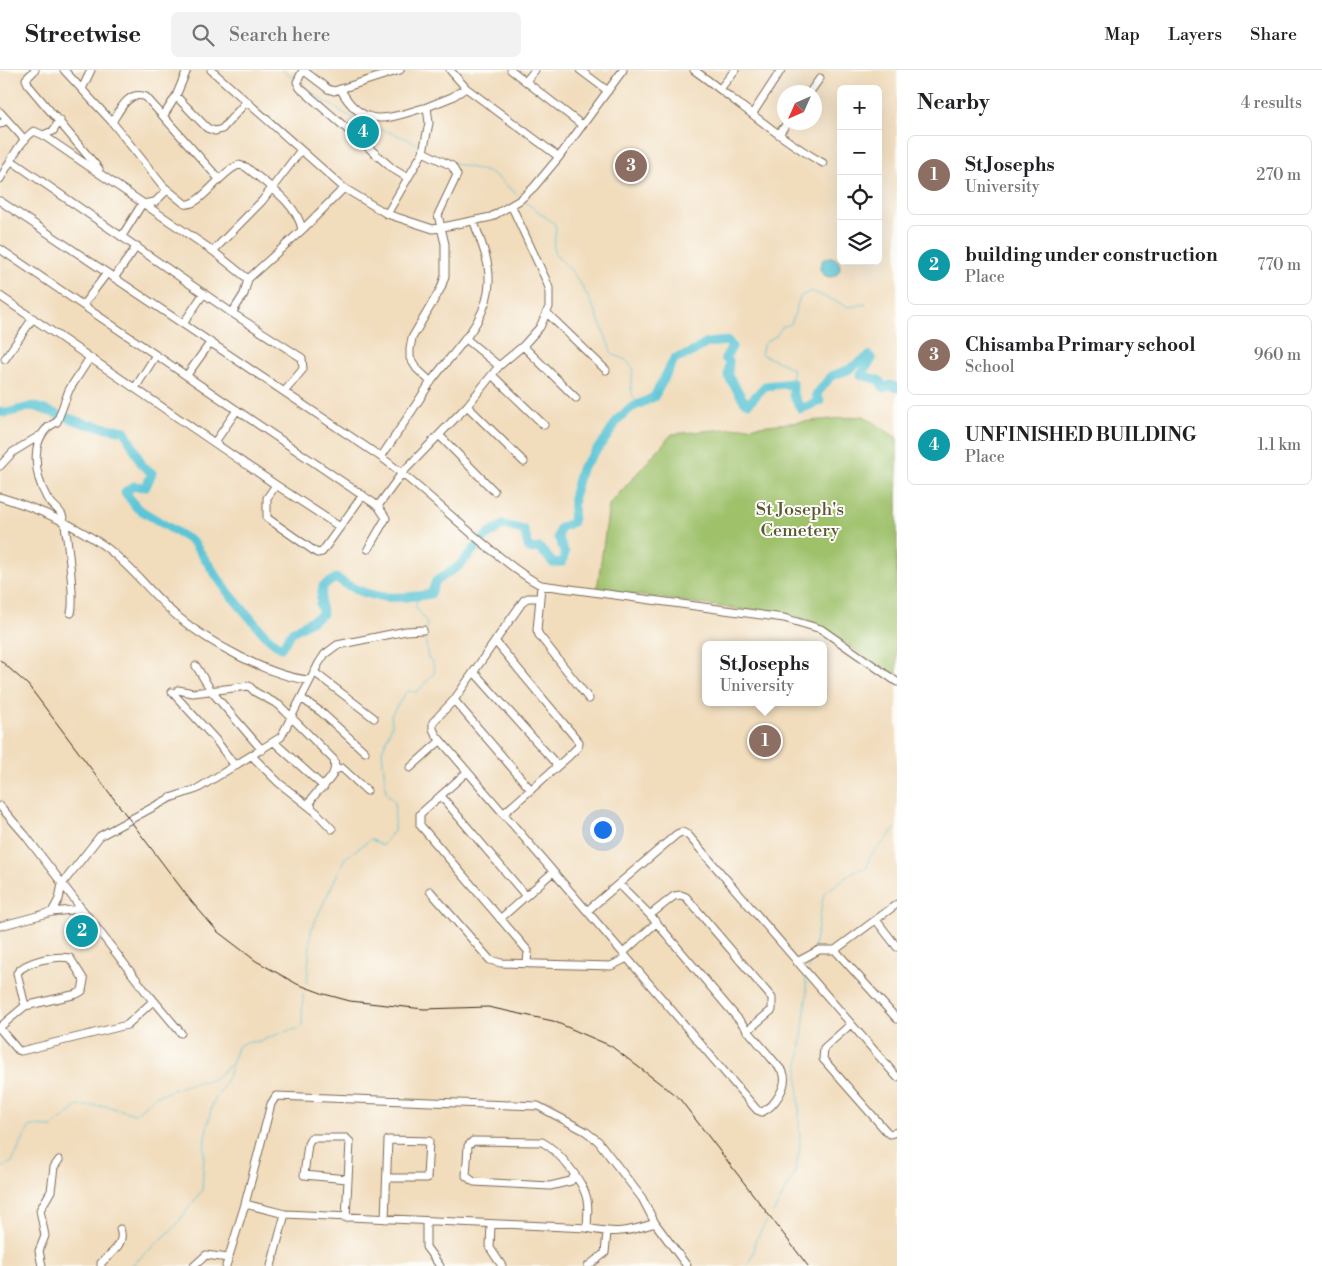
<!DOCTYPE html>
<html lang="en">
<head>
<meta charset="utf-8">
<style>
  :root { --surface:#fff; --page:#f2f2f2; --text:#202124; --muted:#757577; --line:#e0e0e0; --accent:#0f766e }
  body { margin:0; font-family:"Libre Bodoni",serif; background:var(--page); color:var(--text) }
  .controls { position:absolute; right:15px; top:15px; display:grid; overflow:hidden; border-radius:8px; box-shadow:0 5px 20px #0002 }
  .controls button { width:45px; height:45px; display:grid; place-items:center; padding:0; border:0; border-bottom:1px solid var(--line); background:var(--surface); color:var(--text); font:25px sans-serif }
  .compass { position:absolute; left:777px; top:15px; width:45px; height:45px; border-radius:50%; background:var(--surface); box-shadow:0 5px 20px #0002; rotate:225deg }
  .you { position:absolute; left:602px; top:759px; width:18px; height:18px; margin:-12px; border:4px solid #fff; border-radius:50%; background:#1a73e8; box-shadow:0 0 0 8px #1a73e833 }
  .badge { display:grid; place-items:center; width:32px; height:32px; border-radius:50%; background:var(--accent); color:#fff; font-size:16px; font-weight:700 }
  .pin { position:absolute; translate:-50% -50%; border:2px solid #fff; box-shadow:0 1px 5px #0006 }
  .popup { position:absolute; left:702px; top:571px; width:125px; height:65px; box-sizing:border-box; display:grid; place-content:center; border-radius:8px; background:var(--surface); filter:drop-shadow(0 1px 4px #0005); font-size:16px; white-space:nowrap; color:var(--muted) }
  .popup b { font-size:19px; color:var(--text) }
  .popup::after { content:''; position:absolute; left:50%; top:100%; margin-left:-10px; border:10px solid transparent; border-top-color:var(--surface) }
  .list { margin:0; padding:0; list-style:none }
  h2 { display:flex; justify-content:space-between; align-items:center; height:65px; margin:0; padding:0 20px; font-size:21px }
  h2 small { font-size:16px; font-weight:400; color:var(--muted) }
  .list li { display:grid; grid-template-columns:32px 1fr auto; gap:15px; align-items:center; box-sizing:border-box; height:80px; margin:0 10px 10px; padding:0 10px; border:1px solid var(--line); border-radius:8px }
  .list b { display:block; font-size:19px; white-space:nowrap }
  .list p { margin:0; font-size:16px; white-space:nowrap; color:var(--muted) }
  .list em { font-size:16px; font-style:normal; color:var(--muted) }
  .icon { flex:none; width:28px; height:28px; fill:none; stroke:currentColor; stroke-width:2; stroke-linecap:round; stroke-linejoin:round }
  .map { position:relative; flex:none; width:897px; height:1196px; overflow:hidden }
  header { display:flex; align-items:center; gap:30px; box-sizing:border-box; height:70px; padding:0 25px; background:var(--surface); border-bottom:1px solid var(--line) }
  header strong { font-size:24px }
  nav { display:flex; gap:28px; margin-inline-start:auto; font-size:18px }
  .search { width:350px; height:45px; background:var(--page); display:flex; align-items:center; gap:12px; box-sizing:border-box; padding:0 18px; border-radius:8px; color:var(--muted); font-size:19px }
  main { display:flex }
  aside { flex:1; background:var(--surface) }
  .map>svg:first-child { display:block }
  .green { fill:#9ec16b; stroke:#6c7644 }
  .water { fill:#5bc5d6; stroke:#4b787a }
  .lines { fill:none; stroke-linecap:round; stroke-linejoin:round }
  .stream { stroke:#5bc5d6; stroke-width:1 }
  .river { stroke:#5bc5d6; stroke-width:9 }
  .minor-casing { stroke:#7b6855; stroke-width:9 }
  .minor { stroke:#fff; stroke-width:7 }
  .rail { stroke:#3b2a1e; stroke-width:1 }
  .labels { text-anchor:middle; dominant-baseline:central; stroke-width:4; stroke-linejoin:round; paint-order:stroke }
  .park-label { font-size:18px; fill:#595735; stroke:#fdfcf7 }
</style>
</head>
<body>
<header>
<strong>Streetwise</strong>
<div class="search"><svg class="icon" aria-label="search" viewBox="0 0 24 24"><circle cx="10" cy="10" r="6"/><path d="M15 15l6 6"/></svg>Search here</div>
<nav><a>Map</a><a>Layers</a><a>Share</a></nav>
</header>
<main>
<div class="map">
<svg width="897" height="1196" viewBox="0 0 897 1196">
  <rect width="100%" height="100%" fill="#fdfcf7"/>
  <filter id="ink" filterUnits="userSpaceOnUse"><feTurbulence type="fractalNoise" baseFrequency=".02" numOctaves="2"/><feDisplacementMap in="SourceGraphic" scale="10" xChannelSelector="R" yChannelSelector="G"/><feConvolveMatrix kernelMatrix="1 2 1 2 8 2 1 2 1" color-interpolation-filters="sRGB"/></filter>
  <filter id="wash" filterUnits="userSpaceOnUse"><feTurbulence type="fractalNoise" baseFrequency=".0096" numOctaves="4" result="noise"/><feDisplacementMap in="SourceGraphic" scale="20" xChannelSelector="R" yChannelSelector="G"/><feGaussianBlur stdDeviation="1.12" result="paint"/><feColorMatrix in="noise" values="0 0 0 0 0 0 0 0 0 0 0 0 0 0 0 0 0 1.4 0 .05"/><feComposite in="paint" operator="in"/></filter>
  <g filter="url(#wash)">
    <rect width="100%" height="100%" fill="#f1dcbc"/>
    <path class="green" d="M864,346L897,368V608L815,553L798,547L597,520L609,435L672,364Z"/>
    <path class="water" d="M820 197a10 10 0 1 1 20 0a10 10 0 1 1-20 0Z"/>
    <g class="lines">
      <path class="stream" d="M283,0L294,9
        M303,16C323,32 350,48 374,57C391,63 406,67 421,76
        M453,93L492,103L519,126
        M524,131L555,154C558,164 551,175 555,185C584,207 600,251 612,284L626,290L633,298C632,312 627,324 639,334
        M793,313L792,298L761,284L764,273L776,266L782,257L791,254L800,227L811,221L849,237L866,234
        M814,878L824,823L856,800L867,798L869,788L897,757
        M809,899L812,887
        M307,913L311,860L345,788L371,769L382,776L394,761L395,733L386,722L382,681L392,655L391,645L407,621L417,622L435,602L432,591L428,588L425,568L427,553L416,537L417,526
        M0,1099L12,1092L30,1056L52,1057L78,1036H106L135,1044L156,1026L192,1013L214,1009L230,995
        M773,1143L794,1105L800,1078L798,1002L807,923L805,906
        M131,1196L175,1157L202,1120L205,1067L212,1035L228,1007L237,977L246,972C265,974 278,960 299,959L302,955L303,924
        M747,1196L754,1181V1173L766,1152"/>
      <path class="river" d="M0,342L7,343L33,336L86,354L125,361L142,395L152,403L146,417L134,416L125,422L137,438L193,472L227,521L265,565L281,578L292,562L323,544L320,534L323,516L336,508C368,530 393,530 431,524L436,511L459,496L485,467L503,455L524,460L529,479L540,478L553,493L562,492L565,483L558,467L560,458L573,452L574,424L581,399L607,367L618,349L631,338L654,327L675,288L689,284L707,273L728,271L732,277L725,288L729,291L728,306L745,332L749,333L765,316L793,313V325L801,339L820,331L816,325L831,306L848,300L869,286L872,289L861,305L879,310L884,318L891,315L897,318"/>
    </g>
  </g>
  <g filter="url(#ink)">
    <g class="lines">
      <defs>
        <path id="minor" d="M35,0L26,9L29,16L99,99
          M64,0L112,52L163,116L185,134C200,137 222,100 239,95L246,97C265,113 298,134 302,160L248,209
          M211,0L344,118L387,144L433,159L491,147L520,130L534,117L559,87L623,0
          M450,0L466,18L559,87
          M511,0L582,55
          M580,0L608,21
          M694,0C736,30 778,68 823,93
          M526,11L535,0
          M82,19L91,0
          M720,19L735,0
          M341,20C364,62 391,47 427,37
          M810,22L820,8
          M176,26L207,58L215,61L222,59L247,31
          M0,42L25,70
          M753,43L781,0
          M164,45L176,26L187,0
          M112,52C120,40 128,20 146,27L219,109
          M0,54L7,50
          M779,64L788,52
          M43,65L53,61L60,50
          M423,82L429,53L427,37L452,27L466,18
          M408,108L423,82L452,96L457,105L438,145L445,174V206L441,218L412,268L410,279V288L417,299L431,312
          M0,109C9,95 19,71 34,61L43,65L213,181L248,209L244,224L232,243L12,91
          M0,131L381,387C419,415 453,449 490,479C507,492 522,506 541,515L784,548L821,559L897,612
          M142,134L155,132L167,120
          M387,144L408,108L393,99L300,18L297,12L303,0L328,19L334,21L400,0
          M302,160L344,118
          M122,166L142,134
          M0,179L378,436
          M213,181L262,131L301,80
          M114,208L137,176
          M0,226L276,415L267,428V448L317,483L322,482L363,425
          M83,235L107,203
          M232,243L302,288L303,299L285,321
          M548,244L606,300
          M183,254L204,223
          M465,268L499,296
          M523,276L576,328
          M5,289L33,248
          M187,305L210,273
          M492,305L544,355
          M135,318L156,285
          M467,336L524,392
          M439,365L494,421
          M215,372L237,340
          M381,387C398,362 414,338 430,313C452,282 491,250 489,208C489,189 480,170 474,152
          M0,396L13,382L39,366
          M276,415L340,457
          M0,427C37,438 71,453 103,475C131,495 151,524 177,546C208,572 270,607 310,610
          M368,479L386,448L378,436L402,403L467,336L499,296L523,276L540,257L549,237V218L546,210L512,137
          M541,515L540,528H528L524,530L454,630L433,652V659L436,665L587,841L677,764L682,762L688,765L897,1007
          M540,528L537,560L539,565L589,629
          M71,543C75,529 67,457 62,445C58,438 51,434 47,428C34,405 28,364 57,352L69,320L89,289
          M495,571L579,672L578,677L569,686L503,744
          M196,596L212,622L262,680
          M314,602L374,648
          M474,602L558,696
          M178,620L193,623L249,616L255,622L279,635L334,690C339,710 317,717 310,732L312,739
          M172,622L215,669L235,696
          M301,628L321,642L365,682
          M454,630L531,720
          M275,673L324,717
          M252,686L279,713L316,742L332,759
          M410,698L440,671
          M335,700L342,698L367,721
          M467,702L420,744V755L528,881L527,893
          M441,726L526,826
          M0,736L25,765L84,842
          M430,821L490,890L501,893L611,896L627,888
          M587,841L757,1040L762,1042C774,1037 789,1015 783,1002L650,845L619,814
          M52,842L59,829L62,814L100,766L170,728L197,719L281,667L319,593L325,584L337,575L406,561L423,560
          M650,845L674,826L681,825L686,827L772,928V940L747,961
          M500,849L553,802
          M876,850L897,877
          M0,856L52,842L82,839L153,931L127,955L21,981L18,980L0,959
          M835,880L897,949
          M623,883L656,853
          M797,892L819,880H835L897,834
          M151,927L181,963
          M851,954L824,978L823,989L887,1062L890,1064L897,1062
          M0,957L25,936L77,924L82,921L84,910L70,888C55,885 26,891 17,903L25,936
          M574,1106L571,1111L550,1116L474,1112L466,1106L468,1076L473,1071L542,1072C558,1080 584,1112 587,1130C589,1139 587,1149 587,1158
          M346,1148L350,1072L346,1068H311L308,1074L304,1105L347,1109
          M385,1149L388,1070L429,1071L427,1108H387
          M426,1152V1177L440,1196
          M655,1153C629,1162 614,1164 587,1158L285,1144L245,1134L271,1034L276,1026L538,1036L585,1061L598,1071L642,1128L655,1153L687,1196
          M491,1155L490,1178L502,1196
          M42,1196L39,1181L45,1166L40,1140L51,1121L54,1097L59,1090
          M101,1196V1193C111,1183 126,1174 120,1159
          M194,1196L206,1185L228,1188
          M226,1196L245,1134
          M271,1196L285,1144
          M588,1196L605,1183L607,1162"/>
      </defs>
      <use href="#minor" class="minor-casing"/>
      <use href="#minor" class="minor"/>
      <path class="rail" d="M0,590L28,615L191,831L218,862L256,891L297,914L324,924L350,931L424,939L488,937L553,951L611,976L679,1028L808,1196"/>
    </g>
  </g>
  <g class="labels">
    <g class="park-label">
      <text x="800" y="439">St Joseph's<tspan x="800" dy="21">Cemetery</tspan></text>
    </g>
  </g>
</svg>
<div class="controls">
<button>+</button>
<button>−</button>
<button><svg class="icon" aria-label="locate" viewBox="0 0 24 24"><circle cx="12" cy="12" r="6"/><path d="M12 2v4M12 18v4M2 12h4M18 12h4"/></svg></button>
<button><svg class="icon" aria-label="layers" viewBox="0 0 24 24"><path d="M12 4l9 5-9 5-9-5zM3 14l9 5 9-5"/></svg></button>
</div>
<svg class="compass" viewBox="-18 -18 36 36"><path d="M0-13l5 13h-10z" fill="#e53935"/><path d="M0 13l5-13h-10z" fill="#757577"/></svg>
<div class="you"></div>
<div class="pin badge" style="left:765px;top:671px;background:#8d6e63">1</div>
<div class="popup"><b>St Josephs</b>University</div>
<div class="pin badge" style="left:82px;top:861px;background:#0f9aa8">2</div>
<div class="pin badge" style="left:631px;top:96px;background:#8d6e63">3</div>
<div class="pin badge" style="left:363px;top:62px;background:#0f9aa8">4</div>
</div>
<aside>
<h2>Nearby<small>4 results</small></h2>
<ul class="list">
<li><span class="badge" style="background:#8d6e63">1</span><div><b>St Josephs</b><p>University</p></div><em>270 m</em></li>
<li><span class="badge" style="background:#0f9aa8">2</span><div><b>building under construction</b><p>Place</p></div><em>770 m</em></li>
<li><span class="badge" style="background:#8d6e63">3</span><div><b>Chisamba Primary school</b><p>School</p></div><em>960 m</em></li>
<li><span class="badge" style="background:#0f9aa8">4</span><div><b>UNFINISHED BUILDING</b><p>Place</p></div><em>1.1 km</em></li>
</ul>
</aside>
</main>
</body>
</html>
